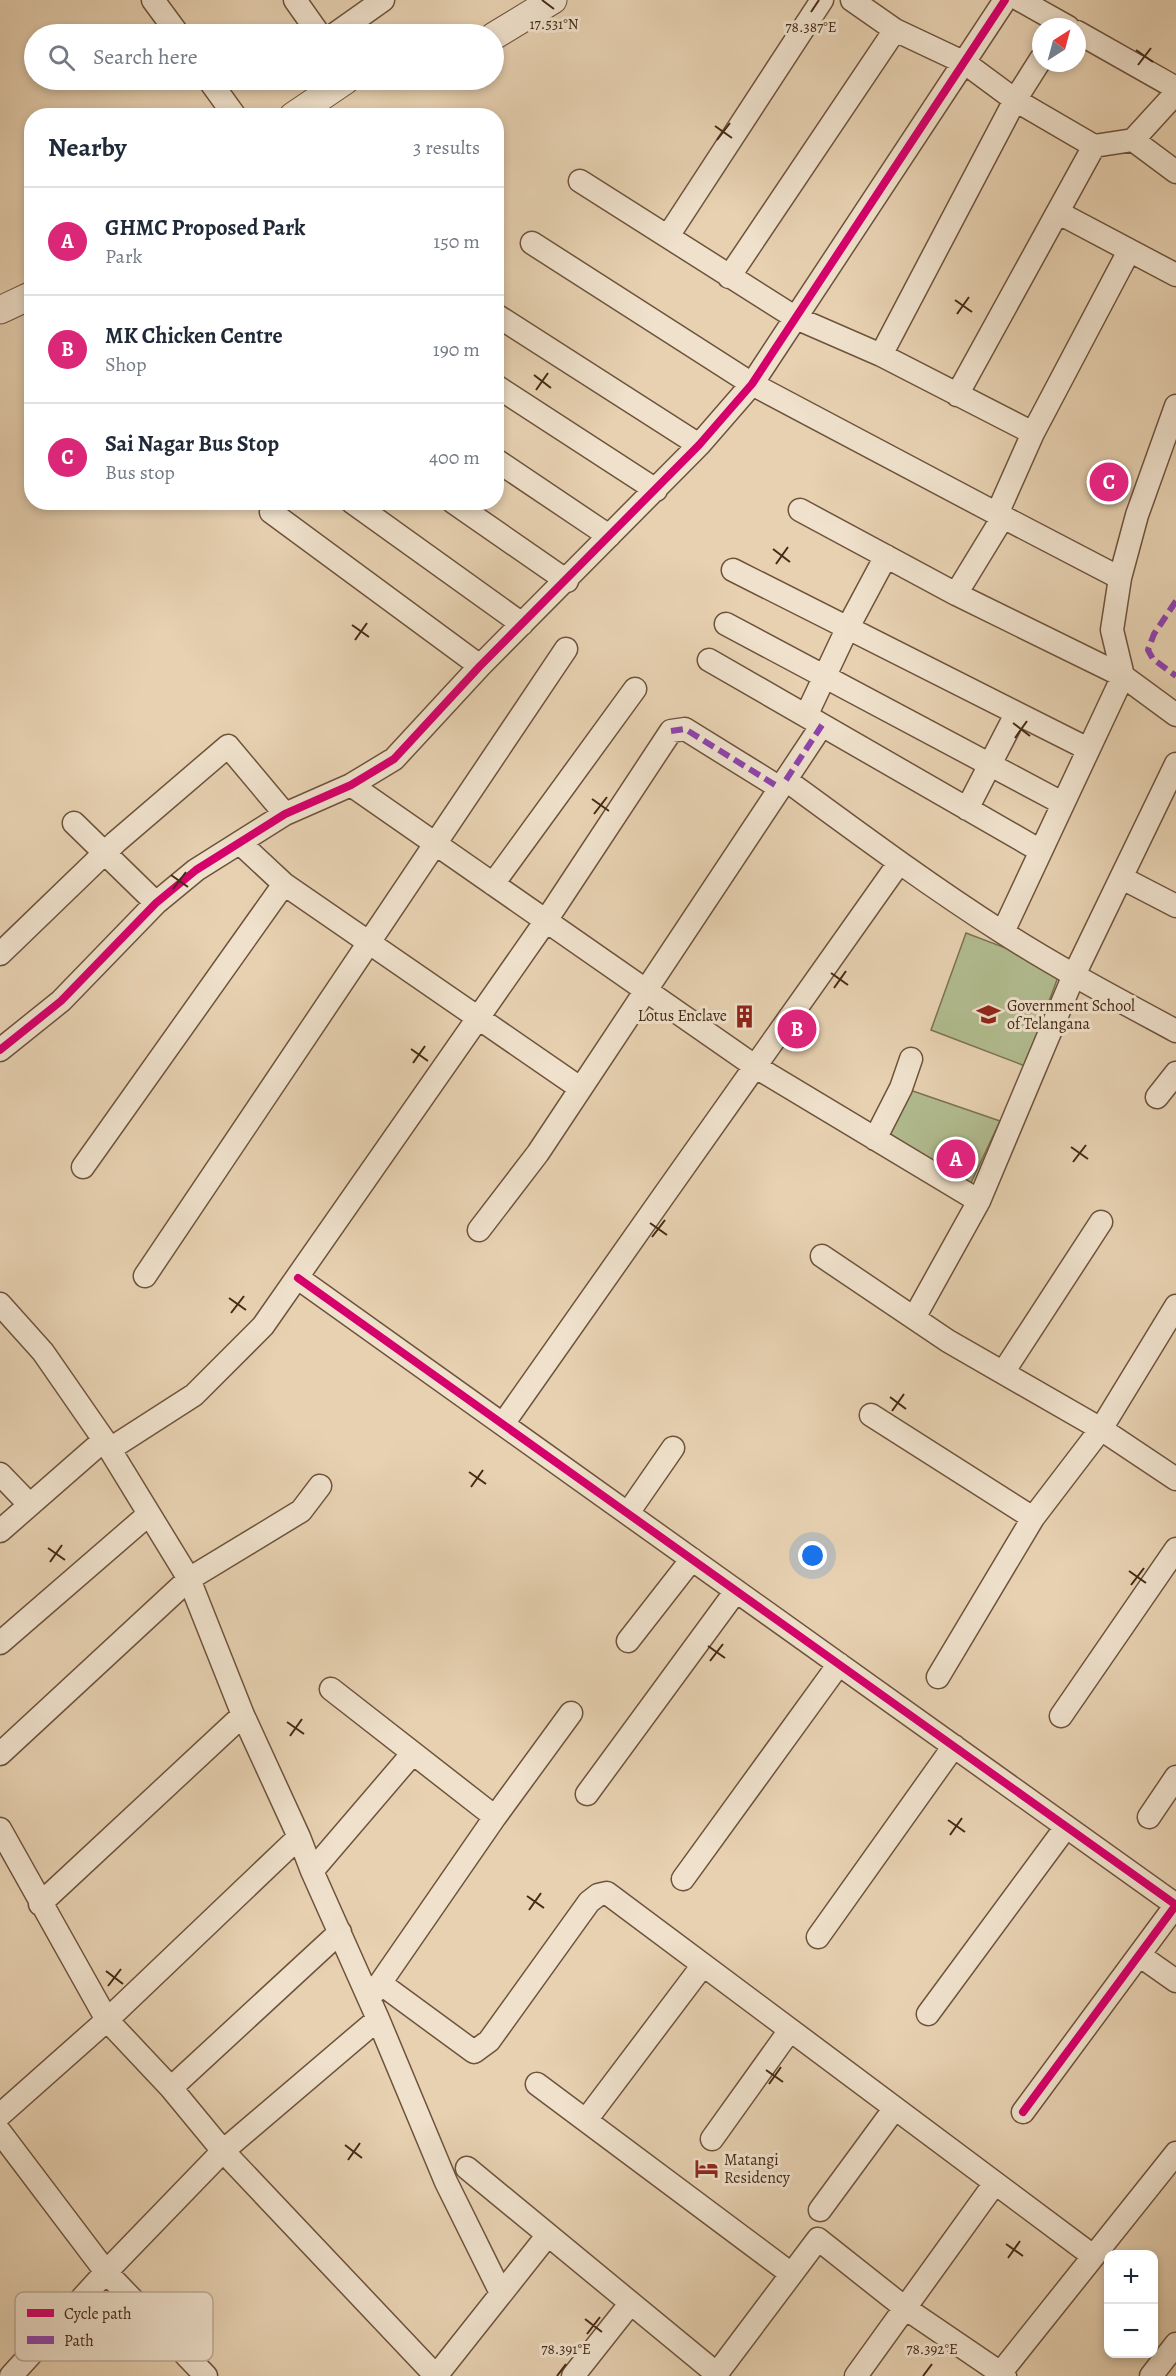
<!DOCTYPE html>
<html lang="en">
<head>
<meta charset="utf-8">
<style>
  :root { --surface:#fff; --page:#f2f2f3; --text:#1f2937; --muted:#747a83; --line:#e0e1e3; --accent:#db2777 }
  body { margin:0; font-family:Alegreya,serif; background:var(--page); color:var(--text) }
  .controls { position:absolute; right:18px; bottom:18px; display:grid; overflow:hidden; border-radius:12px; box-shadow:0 3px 9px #0003 }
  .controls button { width:54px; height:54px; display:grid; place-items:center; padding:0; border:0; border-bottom:2px solid var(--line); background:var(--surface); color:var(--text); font:30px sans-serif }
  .compass { position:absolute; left:1032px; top:18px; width:54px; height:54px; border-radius:50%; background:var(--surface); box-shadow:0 3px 9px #0003; rotate:36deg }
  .you { position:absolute; left:813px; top:1556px; width:21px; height:21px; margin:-15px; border:4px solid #fff; border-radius:50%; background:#1a73e8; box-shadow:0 0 0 9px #1a73e833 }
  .badge { display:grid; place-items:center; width:39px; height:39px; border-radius:50%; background:var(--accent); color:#fff; font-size:20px; font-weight:700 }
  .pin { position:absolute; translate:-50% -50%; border:3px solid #fff; box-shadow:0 2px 6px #0006 }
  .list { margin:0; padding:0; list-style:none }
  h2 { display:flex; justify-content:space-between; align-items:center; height:78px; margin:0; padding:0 24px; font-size:26px }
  h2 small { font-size:20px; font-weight:400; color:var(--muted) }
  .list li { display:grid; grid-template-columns:39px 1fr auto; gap:18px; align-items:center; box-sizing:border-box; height:108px; padding:0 24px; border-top:2px solid var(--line) }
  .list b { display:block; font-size:22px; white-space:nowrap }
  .list p { margin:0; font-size:20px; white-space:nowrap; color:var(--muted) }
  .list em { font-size:20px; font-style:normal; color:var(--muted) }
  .icon { flex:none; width:33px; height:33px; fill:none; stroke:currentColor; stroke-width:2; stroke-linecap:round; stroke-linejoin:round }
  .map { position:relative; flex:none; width:1176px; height:2376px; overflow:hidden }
  .search { position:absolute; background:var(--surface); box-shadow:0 3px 9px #0003; left:24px; top:24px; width:480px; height:66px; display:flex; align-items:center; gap:15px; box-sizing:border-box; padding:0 21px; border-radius:33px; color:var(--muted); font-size:22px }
  .panel { position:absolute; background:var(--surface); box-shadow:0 3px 9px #0003; left:24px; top:108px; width:480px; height:402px; border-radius:24px }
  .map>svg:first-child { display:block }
  .green { fill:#b1bc8f; stroke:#7c7252; stroke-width:1.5 }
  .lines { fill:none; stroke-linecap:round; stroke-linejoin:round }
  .minor-casing { stroke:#6e533c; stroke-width:25 }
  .tertiary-casing { stroke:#6e533c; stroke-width:29 }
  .minor { stroke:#efe1cc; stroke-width:22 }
  .tertiary { stroke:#efe1cc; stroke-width:27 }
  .quiet { stroke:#8e44ad; stroke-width:6; stroke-dasharray:12 6; stroke-linecap:butt }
  .cycleway-casing { stroke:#efe1cc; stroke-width:11 }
  .cycleway { stroke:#d6006c; stroke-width:8 }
  .ticks { fill:none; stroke:#462915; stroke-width:2 }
  .labels { text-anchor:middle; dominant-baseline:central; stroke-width:6; stroke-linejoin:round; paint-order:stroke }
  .poi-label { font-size:16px; fill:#462915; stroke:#efe1cc; text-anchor:start }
  .key { fill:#efe1cc; stroke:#bcaa95; stroke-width:1.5 }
  .key-label { font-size:16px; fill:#462915 }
  .ticks-label { font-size:15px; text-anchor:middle; fill:#462915; stroke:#efe1cc; stroke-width:6; stroke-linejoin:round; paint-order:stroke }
</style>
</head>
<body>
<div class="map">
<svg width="1176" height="2376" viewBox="0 0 1176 2376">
  <rect width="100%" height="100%" fill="#e7d1b1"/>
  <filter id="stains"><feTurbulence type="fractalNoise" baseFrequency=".00333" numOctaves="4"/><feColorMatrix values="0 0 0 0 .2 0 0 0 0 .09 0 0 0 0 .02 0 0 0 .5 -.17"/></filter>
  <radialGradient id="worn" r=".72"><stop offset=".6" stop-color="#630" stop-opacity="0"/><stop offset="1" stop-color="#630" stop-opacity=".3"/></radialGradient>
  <path class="green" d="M966,933L1061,969L1025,1066L931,1030Z
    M907,1089L1000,1121L970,1185L890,1134Z"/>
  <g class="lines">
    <defs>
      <path id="minor" d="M153,0L178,34
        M295,0L319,34
        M852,0L895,30L965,63L1015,100L1094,146L1133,140L1176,93
        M1020,0L1068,27
        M1077,32L1176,88
        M335,34L383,0
        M209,80L235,116
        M1133,140L1176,172
        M580,181L796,318L881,355L1033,433
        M1059,213L1176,275
        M668,236L822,0
        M532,243L752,384L1003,517
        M729,277L895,30
        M496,315L699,445
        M881,355L1015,100L1041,59
        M496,386L656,490
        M957,395L1094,146
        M496,460L609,536
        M352,502L522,624
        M453,502L567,581
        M800,510L956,594L1123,676L1176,715
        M271,512L480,666
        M997,514L1033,433L1129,251
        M733,570L1088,749
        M956,594L1003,517L1120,578
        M726,624L1062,803
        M709,660L1039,850
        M806,716L847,629L886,556
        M786,780C857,832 927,884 1002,932C1058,968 1117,999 1176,1031
        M351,785L756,1067L979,1201
        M967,809L1016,714
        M74,823L156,903
        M241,844L284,884L580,1088
        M1122,878L1176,906
        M493,884L635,689
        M1003,932L1123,676L1112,630L1120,578L1137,515L1176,406
        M0,954L116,842L228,746L285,814
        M0,1050L61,1001L156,903L196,870L285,814L351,785L394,759L480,666L699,445L752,384L1005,0
        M1157,1097L1176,1073
        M875,1139L901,1088L911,1059
        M83,1167L284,884
        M479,1230L538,1153L822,725
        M822,1256L948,1341L1101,1429L1176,1479
        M145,1276L566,649
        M298,1278L1176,1905L1023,2112
        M0,1304L43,1352L104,1440L189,1579L243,1715L299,1837L312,1871L378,2019L446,2182L501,2293
        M914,1318L979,1201L1074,975L1176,764
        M1004,1371L1101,1222
        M871,1415L1033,1518
        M503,1424C634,1236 767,1051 899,863
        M110,1449L194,1395L263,1326L545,922L671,731L685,729L780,788
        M0,1474L29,1504
        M628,1513L673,1448
        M0,1531L104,1440
        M628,1641L692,1559
        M0,1643L149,1514
        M938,1677L1033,1518L1101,1429L1176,1306
        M331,1689L495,1817
        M1061,1716L1176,1549
        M0,1754L189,1579L301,1511L320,1486
        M587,1794L736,1591
        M1149,1817L1176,1777
        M0,1829L107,2020L171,2088L223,2151L436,2376
        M312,1871L413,1753
        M683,1879L839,1664
        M40,1904L243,1715
        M818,1937L954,1746
        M1139,1955L1176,1981
        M380,1983L474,2052L489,2041L589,1902L598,1895L607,1893L1093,2256
        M372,1995L495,1817L571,1713
        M928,2014L1066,1827
        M537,2084L790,2273
        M171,2088L340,1932
        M0,2115L107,2020L299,1837
        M586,2120L703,1965
        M0,2132L106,2272L206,2376
        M712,2139L790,2030
        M467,2168L717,2374
        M820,2210L895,2108
        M11,2376L106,2272L223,2151L378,2019
        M436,2376L547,2236
        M573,2376L630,2304
        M715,2376L818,2239L905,2308L1005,2376
        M856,2376L995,2183
        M998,2376L1176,2153
        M1151,2376L1176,2344"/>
      <path id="tertiary" d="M494,36L553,0
        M293,116L346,80
        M0,310L32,295"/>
    </defs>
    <use href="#minor" class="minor-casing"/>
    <use href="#tertiary" class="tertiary-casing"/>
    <use href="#minor" class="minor"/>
    <use href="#tertiary" class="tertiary"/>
    <path class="quiet" d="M1176,601L1154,634L1148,650L1153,659L1176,676
      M671,731L685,729L780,788
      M786,780L822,725"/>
    <defs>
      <path id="cycleway" d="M0,1050L61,1001L156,903L196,870L285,814L351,785L394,759L480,666L699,445L752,384L1005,0
        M298,1278L1176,1905L1023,2112"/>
    </defs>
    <use href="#cycleway" class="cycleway-casing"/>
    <use href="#cycleway" class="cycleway"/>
  </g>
  <path class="ticks" d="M542,0L554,9M811,12L819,0M1136,50L1153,62M1138,65L1151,48M715,126L732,138M717,140L730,123M955,300L972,312M957,314L969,297M534,375L551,388M536,390L548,373M773,549L790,562M776,564L788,547M352,625L369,637M355,640L367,623M1013,723L1030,736M1015,738L1027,721M592,799L609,811M594,814L607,797M171,875L188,887M173,889L186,872M831,973L848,985M834,988L846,971M411,1049L428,1061M413,1063L425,1046M1071,1147L1088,1159M1073,1162L1086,1145M650,1223L667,1235M652,1237L665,1220M229,1298L246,1310M231,1313L244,1296M890,1397L906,1409M892,1411L904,1394M469,1472L486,1484M471,1487L483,1470M48,1548L65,1560M50,1562L62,1545M1129,1571L1146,1583M1131,1585L1144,1568M708,1646L725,1658M710,1661L723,1644M287,1722L304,1734M290,1736L302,1719M948,1820L965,1832M950,1835L962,1818M527,1896L544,1908M529,1910L541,1893M106,1971L123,1984M108,1986L121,1969M766,2070L783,2082M769,2084L781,2067M345,2145L362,2158M348,2160L360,2143M1006,2244L1023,2256M1008,2258L1020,2241M585,2319L602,2332M587,2334L600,2317M557,2376L566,2364M923,2376L932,2364"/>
  <defs>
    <symbol id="school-bare" viewBox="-9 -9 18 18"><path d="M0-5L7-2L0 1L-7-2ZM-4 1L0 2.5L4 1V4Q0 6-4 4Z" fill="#8f2418" stroke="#efe1cc" stroke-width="2.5" paint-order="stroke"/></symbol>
    <symbol id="building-bare" viewBox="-9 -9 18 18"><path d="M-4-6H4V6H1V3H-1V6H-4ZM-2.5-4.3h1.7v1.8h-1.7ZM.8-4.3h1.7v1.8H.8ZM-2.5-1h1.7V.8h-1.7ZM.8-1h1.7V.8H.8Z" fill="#8f2418" stroke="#efe1cc" stroke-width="2.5" paint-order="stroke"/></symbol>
    <symbol id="hotel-bare" viewBox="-9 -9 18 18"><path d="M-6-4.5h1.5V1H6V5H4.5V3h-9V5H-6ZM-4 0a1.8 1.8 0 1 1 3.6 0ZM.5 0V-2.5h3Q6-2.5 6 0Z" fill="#8f2418" stroke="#efe1cc" stroke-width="2.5" paint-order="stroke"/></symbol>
  </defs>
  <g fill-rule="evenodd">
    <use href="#school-bare" x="972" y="998" width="33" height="33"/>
    <use href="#building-bare" x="728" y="1000" width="33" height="33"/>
    <use href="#hotel-bare" x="690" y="2152" width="33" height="33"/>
  </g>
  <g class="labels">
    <g class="poi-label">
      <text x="1007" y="1006">Government School<tspan x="1007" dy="18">of Telangana</tspan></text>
      <text x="727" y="1016" text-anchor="end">Lotus Enclave</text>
      <text x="724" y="2160">Matangi<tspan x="724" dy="18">Residency</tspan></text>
    </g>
  </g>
  <rect x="15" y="2292" width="198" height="69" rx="9" class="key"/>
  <rect x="27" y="2309" width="27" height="8" fill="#d6006c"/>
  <rect x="27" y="2336" width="27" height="8" fill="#8e44ad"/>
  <g class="key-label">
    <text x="64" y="2319">Cycle path</text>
    <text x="64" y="2346">Path</text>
  </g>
  <g class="ticks-label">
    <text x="554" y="29">17.531°N</text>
    <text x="811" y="32">78.387°E</text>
    <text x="566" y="2354">78.391°E</text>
    <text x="932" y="2354">78.392°E</text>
  </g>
  <rect width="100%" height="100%" filter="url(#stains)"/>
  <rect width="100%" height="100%" fill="url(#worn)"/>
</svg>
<div class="controls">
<button>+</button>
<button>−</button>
</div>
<svg class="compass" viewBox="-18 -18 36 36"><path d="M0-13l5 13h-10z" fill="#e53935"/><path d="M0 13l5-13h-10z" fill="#747a83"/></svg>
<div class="you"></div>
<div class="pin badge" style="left:956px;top:1159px">A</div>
<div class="pin badge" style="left:797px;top:1029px">B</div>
<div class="pin badge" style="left:1109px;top:482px">C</div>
<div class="search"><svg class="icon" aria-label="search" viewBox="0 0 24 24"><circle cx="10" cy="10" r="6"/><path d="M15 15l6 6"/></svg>Search here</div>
<section class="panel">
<h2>Nearby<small>3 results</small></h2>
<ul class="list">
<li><span class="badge">A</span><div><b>GHMC Proposed Park</b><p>Park</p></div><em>150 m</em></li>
<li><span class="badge">B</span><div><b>MK Chicken Centre</b><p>Shop</p></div><em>190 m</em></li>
<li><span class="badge">C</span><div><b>Sai Nagar Bus Stop</b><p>Bus stop</p></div><em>400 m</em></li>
</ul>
</section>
</div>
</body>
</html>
